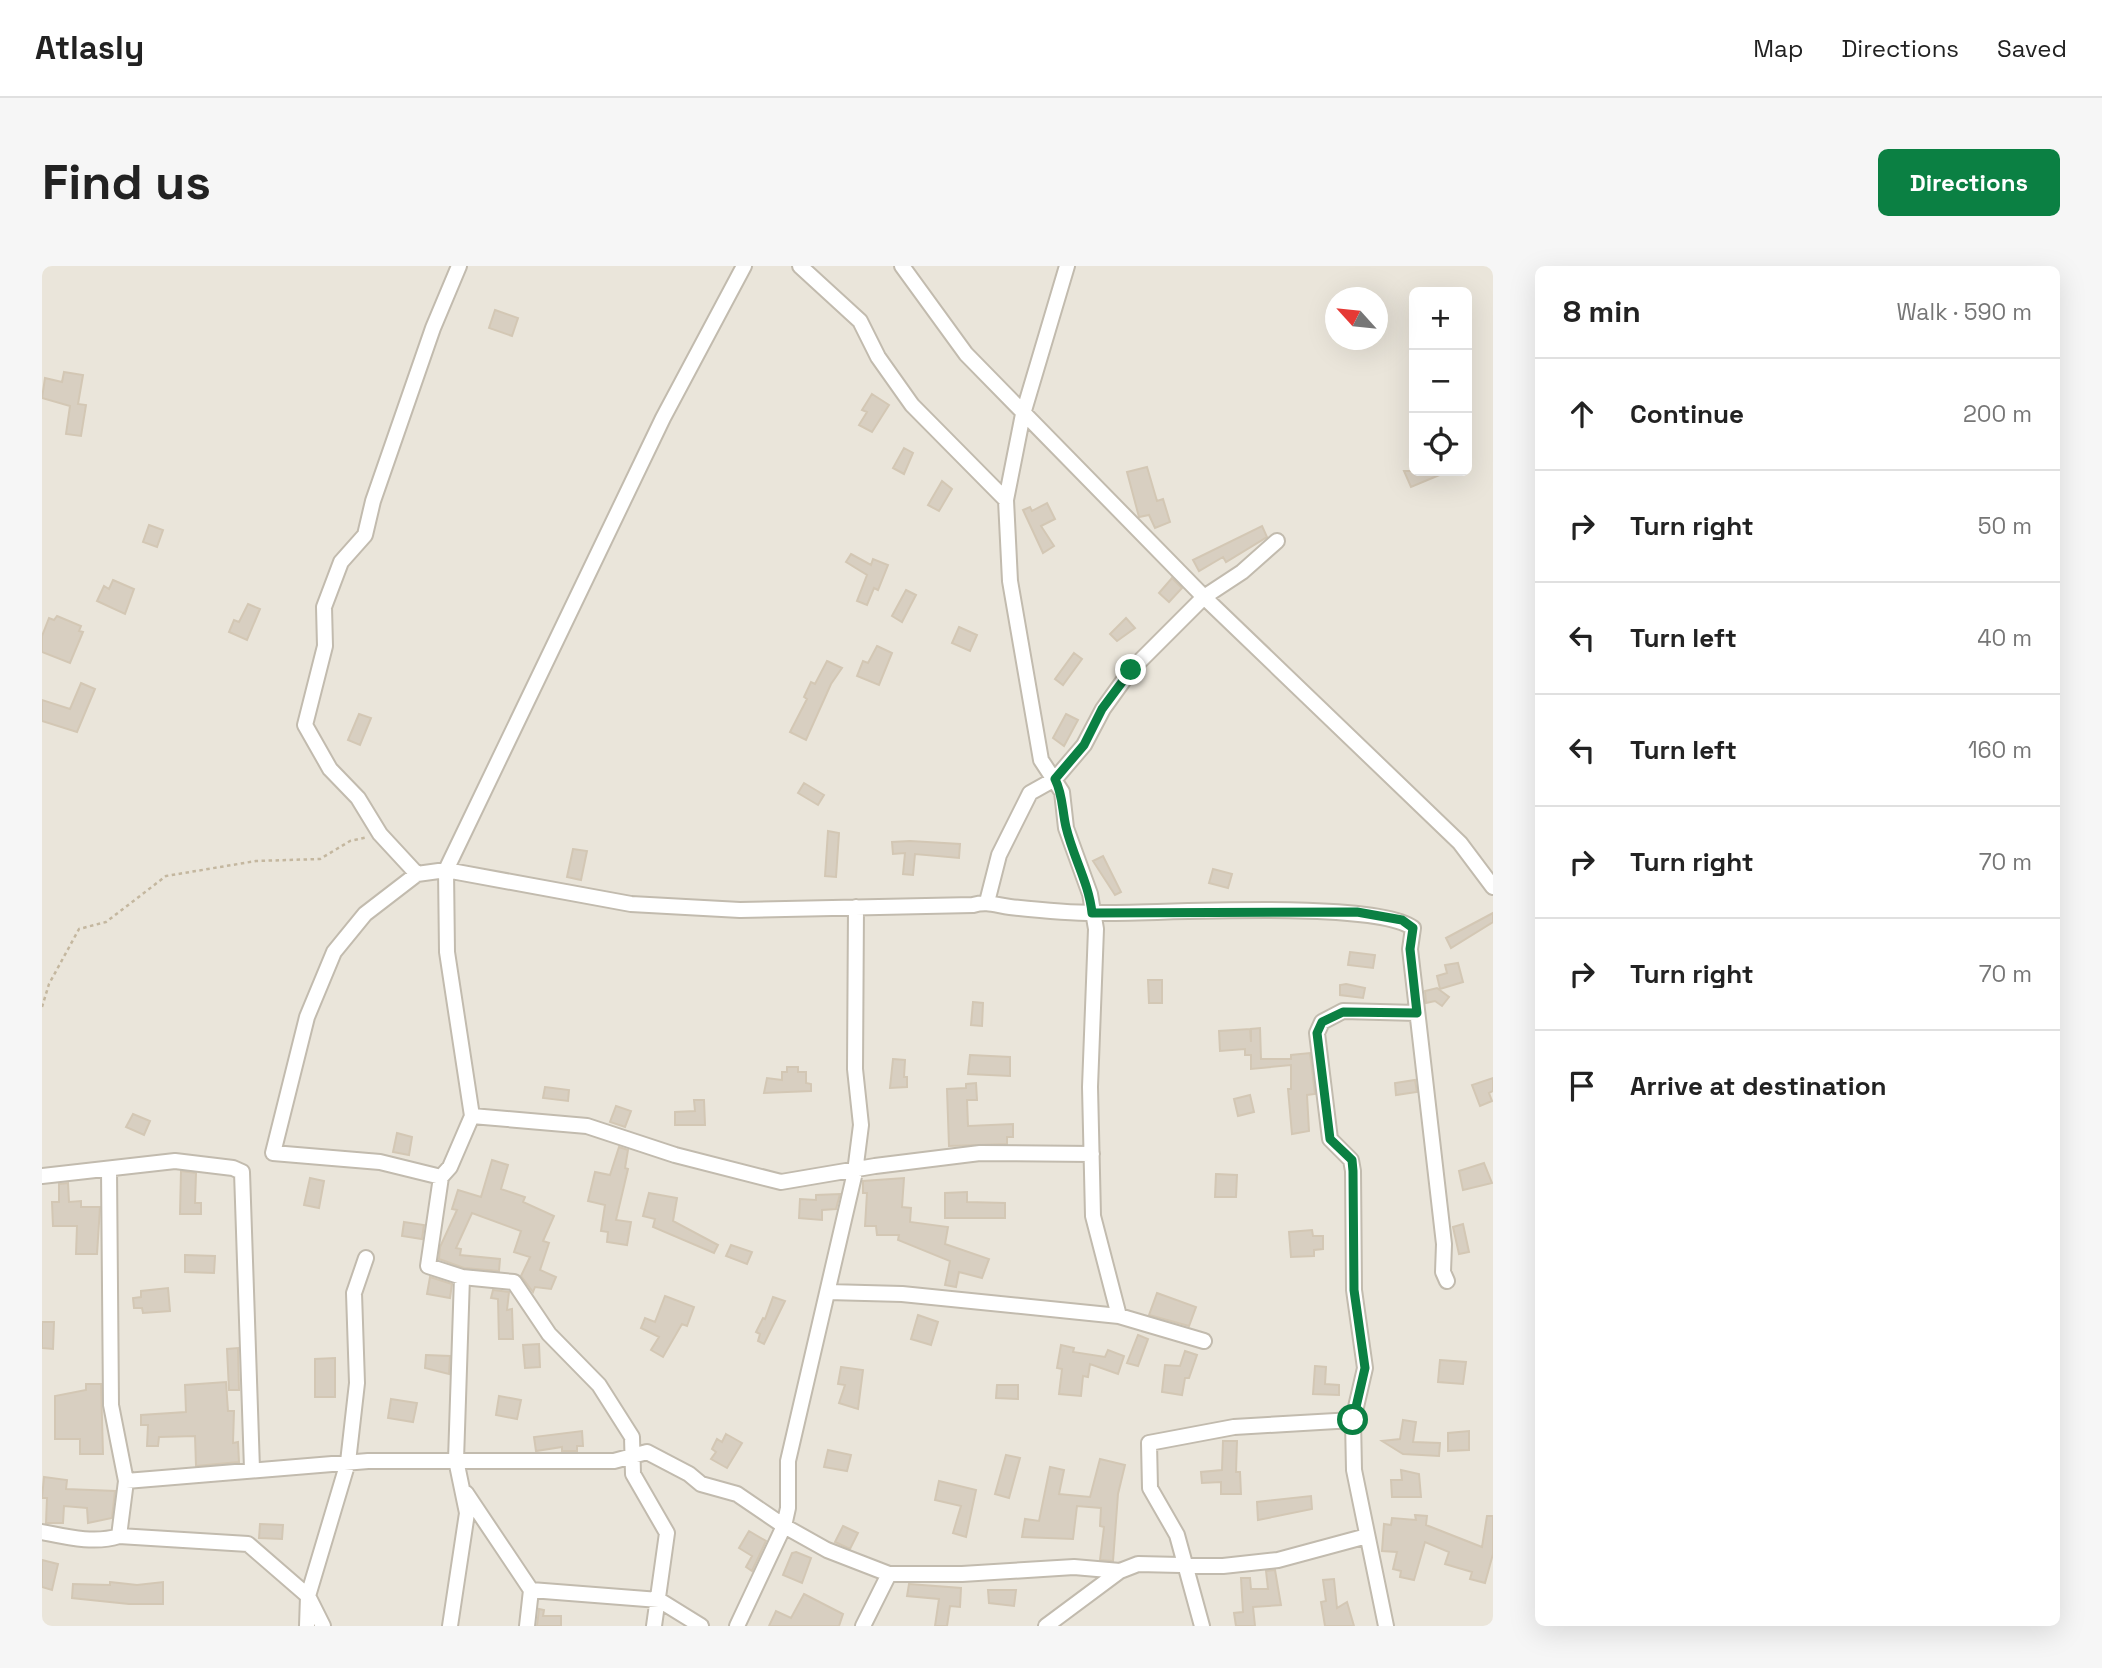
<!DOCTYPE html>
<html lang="en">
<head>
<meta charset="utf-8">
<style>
  :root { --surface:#fff; --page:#f6f6f6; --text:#222; --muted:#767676; --line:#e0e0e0; --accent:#0b8043 }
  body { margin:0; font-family:"Space Grotesk",sans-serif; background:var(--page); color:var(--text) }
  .controls { position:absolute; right:21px; top:21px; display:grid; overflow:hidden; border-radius:10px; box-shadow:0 7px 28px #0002 }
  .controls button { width:63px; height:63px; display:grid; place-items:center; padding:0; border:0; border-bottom:2px solid var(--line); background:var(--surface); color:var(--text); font:35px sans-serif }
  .compass { position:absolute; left:1283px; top:21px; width:63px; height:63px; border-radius:50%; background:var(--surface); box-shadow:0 7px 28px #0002; rotate:297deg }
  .stop { position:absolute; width:21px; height:21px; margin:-16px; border:5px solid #0b8043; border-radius:50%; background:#fff }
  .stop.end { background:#0b8043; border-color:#fff; box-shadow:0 2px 7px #0008 }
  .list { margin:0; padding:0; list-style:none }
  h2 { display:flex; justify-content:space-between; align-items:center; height:91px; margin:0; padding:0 28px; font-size:30px }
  h2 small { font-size:23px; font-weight:400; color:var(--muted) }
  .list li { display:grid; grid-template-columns:46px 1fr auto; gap:21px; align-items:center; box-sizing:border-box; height:112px; padding:0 28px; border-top:2px solid var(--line) }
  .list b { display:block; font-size:26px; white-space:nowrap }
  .list em { font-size:23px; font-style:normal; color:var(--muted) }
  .icon { flex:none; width:38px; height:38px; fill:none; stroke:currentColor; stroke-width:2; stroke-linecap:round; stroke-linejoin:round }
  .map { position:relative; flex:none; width:1451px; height:1360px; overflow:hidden; border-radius:10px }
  header { display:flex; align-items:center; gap:42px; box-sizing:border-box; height:98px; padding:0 35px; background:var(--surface); border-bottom:2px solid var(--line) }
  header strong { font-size:33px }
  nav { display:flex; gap:38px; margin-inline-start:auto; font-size:24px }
  .intro { display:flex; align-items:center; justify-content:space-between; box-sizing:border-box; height:168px; padding:0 42px }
  h1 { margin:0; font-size:49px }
  .button { padding:18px 32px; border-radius:10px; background:var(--accent); color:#fff; font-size:24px; font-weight:700 }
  main { display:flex; gap:42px; padding:0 42px }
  aside { flex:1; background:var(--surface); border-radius:10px; box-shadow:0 7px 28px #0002 }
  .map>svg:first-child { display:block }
  .residential { fill:#eae5da; fill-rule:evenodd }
  .building { fill:#d8cfc1; stroke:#d3c7b4; stroke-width:2 }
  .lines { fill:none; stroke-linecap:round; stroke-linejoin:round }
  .street-casing { stroke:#c2bbae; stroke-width:18 }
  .path { stroke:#c4b79f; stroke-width:2.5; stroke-dasharray:3.5 3.5; stroke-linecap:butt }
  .street { stroke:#fff; stroke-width:14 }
  .route { stroke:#0b8043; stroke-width:9 }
</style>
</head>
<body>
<header>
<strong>Atlasly</strong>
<nav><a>Map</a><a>Directions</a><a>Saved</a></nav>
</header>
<div class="intro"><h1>Find us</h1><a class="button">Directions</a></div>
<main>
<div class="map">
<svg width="1451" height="1360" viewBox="0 0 1451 1360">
  <rect width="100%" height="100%" fill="#f6f3ec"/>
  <path class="residential" d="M0,0H1451V1360H0ZM1372,26H1425V205H1372ZM1294,32H1336V74H1294Z"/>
  <path class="building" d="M453,44L476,52L470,70L447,62Z
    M22,106L41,109L36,138L44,139L39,170L24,168L28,140L0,132L3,112L20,116Z
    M830,128L847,139L830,166L817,159L825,146L820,144Z
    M862,182L871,187L862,208L851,202Z
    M1105,201L1115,235L1121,233L1128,256L1113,262L1107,249L1097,251L1085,206Z
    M1362,205H1407L1369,221Z
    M900,215L910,223L897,245L886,239Z
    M1005,237L1013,253L999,260L1012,280L1001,287L981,244L988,241L990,245Z
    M107,259L121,264L115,281L101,276Z
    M1220,260L1225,271L1184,296L1181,291L1157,305L1151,294Z
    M809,288L829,299L831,293L846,299L836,324L832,322L825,339L815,335L825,309L804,296Z
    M1130,312L1140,322L1127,336L1117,327Z
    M71,314L92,323L83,348L55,335L62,320L67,323Z
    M864,324L874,329L860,356L850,350Z
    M206,338L218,343L205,374L187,366L192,354L197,356Z
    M15,350L39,360L37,365L41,366L28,397L0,386V370L7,352L12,354Z
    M1084,352L1093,362L1075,375L1068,368Z
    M917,361L935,369L928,385L910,377Z
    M835,380L850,387L837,419L815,410L821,395L826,397Z
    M1032,387L1040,393L1021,419L1013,413Z
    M785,395L800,402L789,418L764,474L748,466L765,433L762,431L769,416L773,418Z
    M39,417L53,423L35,466L0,455V434L28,443Z
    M317,448L329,452L318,479L306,474Z
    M1024,448L1036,454L1022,480L1011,472Z
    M762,517L782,529L776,539L756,527Z
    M786,565L797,567L794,611L783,610Z
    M868,575L918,578L917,592L873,588L871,609L861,608L863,587L851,588L850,576Z
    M531,583L545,585L539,614L525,611Z
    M1061,590L1079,626L1073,629L1051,595Z
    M1171,603L1190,608L1186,622L1167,617Z
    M1451,647V656L1409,682L1404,672Z
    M1308,686L1333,689L1331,702L1306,699Z
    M1416,697L1421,716L1398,723L1395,710L1405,707L1403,699Z
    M1106,714H1120V737H1107Z
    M1304,718L1323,722L1321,732L1298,729V719Z
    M1395,722L1407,731L1400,740L1393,735L1384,737L1383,725Z
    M931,736L941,737L940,760L929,759Z
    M1218,762L1219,793H1249V789L1268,787L1273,828L1265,829L1267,865L1250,868L1246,823H1249V799L1209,803V789H1203V783L1178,785L1177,765L1208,763L1209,776V763Z
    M928,789L968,791V810L926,808Z
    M851,793L863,794L862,811H865V821L848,822Z
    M745,801H756V806H764V817L769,818V825L722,827L725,812L740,814V806H745Z
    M1451,812V825L1447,827L1450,835L1438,840L1430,819Z
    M1373,814L1375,826L1354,829L1353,817Z
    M934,817L935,834H925L926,860L971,858V871H965V878L907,880L905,823L924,822V818Z
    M503,821L527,824L526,835L501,832Z
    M1208,829L1212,846L1196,850L1192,833Z
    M652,834H662L663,859H633V846L653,845Z
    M574,840L589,845L583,861L568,856Z
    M91,848L108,855L102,869L84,861Z
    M355,867L370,871L367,889L351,886Z
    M577,881L586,884L583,902L586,903L574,954L589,956L585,979L565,976L566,966L559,965L563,939L546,935L553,906L568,909Z
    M450,894L466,899L459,923L483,931L481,936L512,950L501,975L507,977L498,1004L514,1011L509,1023L493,1021L491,1026L479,1010L488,991L472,986L479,965L430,947L414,982L419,983L418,989L458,993L457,1005L422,1002L397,993L398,981L415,944L410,943L416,924L439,931Z
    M1442,897L1450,917L1421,924L1417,905Z
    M139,905L154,907L153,937H159V948H138Z
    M1174,908L1195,909L1194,931H1173Z
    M268,912L282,915L277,942L262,939Z
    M862,912L860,941L869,942L868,956L906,961L903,978L947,993L940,1012L917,1006L914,1021L903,1019L908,995L856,974L857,969H835L834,960H823L825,927H821V915Z
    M26,917L27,936L39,935V941H58L55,988H34L35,960H11L10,936H17V918Z
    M925,926V936L963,937V952H903V927Z
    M607,927L635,932L631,955L676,979L672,987L611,961L613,953L601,950Z
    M798,928L794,943L780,944V954L757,952L758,933L774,934V929Z
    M362,956L382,959L380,973L360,970Z
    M1421,958L1427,986L1417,988L1411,961Z
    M1270,964L1271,970H1281V983L1272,984V990L1249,991L1247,966Z
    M689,979L710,986L705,998L684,990Z
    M143,989L173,990L172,1007L143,1006Z
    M388,1011L410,1018L408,1032L385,1028Z
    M126,1022L128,1045L101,1047L100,1042H92L91,1032L99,1031V1025Z
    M451,1024L467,1026L465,1044L470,1043L471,1073H457L456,1033L449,1032Z
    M1115,1027L1154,1041L1147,1060L1107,1049Z
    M623,1030L652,1041L645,1060L640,1058L621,1091L609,1084L617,1071L599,1062L603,1052L613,1056Z
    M731,1031L743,1035L722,1078L716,1075L718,1068L714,1066L721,1052L723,1053Z
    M876,1049L896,1056L889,1079L869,1073Z
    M0,1056H12L11,1083L0,1082Z
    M1096,1069L1106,1073L1096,1100L1085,1097Z
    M497,1078L498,1101L483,1102L481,1079Z
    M1019,1079L1032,1082L1031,1086L1063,1091L1066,1084L1082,1090L1076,1108L1048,1098L1046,1111L1041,1110L1039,1130L1017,1128L1020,1103L1015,1102Z
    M196,1082L197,1124H187L185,1083Z
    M1143,1085L1155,1089L1147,1112H1143L1140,1129L1120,1126L1123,1099L1138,1100Z
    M384,1089L408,1090L407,1108L383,1102Z
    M293,1092V1131H273V1093Z
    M1398,1094L1424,1096L1421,1118L1396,1116Z
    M1273,1100L1284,1101L1283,1118L1297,1119V1129L1271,1128Z
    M799,1101L821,1104L816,1143L797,1137L803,1119L796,1118Z
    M184,1116L186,1145H192L191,1177L196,1176L197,1196L154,1200L153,1170L117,1171L116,1180H105L106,1159H99V1149L144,1146L143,1119Z
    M44,1118H59L61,1188H38V1173H13V1130L44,1124Z
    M955,1119H976V1133L954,1132Z
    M457,1130L479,1134L475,1153L454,1149Z
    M349,1133L375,1137L371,1156L346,1152Z
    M1361,1154L1374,1156L1371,1176L1398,1177L1397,1190L1361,1188L1340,1175L1358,1173Z
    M540,1165L541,1180H535V1185H520V1181L494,1185L492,1171Z
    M1427,1165V1184L1406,1185V1167Z
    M684,1168L700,1177L685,1202L669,1193L674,1186L670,1183L675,1173L680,1176Z
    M1181,1175H1195L1194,1206H1198L1199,1228H1179V1216L1160,1217L1159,1206L1180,1204Z
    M786,1184L809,1189L805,1205L782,1201Z
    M964,1189L978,1192L967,1232L953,1228Z
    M1058,1193L1083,1199L1076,1228L1071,1295L1058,1294L1062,1261L1058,1260L1059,1242L1035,1240L1031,1273L980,1271L983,1253L997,1255L1008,1201L1022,1204L1017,1228L1048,1231Z
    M1359,1204L1377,1208L1379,1231H1350L1349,1214H1360Z
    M2,1211L25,1214L24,1223L73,1225L70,1252L46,1257L45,1242L22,1240L21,1257H4L5,1232H0Z
    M897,1215L934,1224L924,1271L911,1267L919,1240L893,1234Z
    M1269,1230L1270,1243L1216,1254L1215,1236Z
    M1373,1249L1385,1250L1384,1259L1440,1281L1445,1250H1451V1288L1443,1317L1428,1313L1430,1306L1403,1298L1407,1286L1383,1276L1372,1314L1358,1311L1359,1305L1351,1303L1355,1286L1340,1285L1342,1258L1349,1259L1350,1252L1374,1254Z
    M218,1258L241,1259L240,1273L217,1272Z
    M801,1260L816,1267L808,1283L793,1276Z
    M707,1265L724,1275L710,1305L704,1301L710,1290L697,1282Z
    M754,1286L769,1292L760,1317L741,1309L750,1287Z
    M0,1294L16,1298L10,1324L0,1321Z
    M1233,1304L1239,1339L1211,1341L1213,1360H1194L1192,1347L1201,1346L1199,1312H1208L1209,1323H1226L1224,1305Z
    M1292,1313L1295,1342L1305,1336L1312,1360H1283L1279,1336L1284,1335L1281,1314Z
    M68,1316L95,1319L121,1316V1338H87L30,1332L31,1318L68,1319Z
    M867,1318L919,1322L918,1341L908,1340L905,1360H893L897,1333L865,1330Z
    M946,1324H974L972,1340L947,1337Z
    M762,1328L801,1348L797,1360H727L734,1345L749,1352Z
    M497,1343L502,1344L501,1350H519V1360H495Z"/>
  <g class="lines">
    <defs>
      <path id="street" d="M758,0L818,55L836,91L870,139L964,234
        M860,0L924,88L1162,331L1418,577L1451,621
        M1025,0L981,148L964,234L968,315L999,494L1020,526L1024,562L1048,628L1054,663L1048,821L1051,950L1077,1050
        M375,608L338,568L316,532L288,503L263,459L283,380L282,341L299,296L323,269L331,235L391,62L417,0
        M945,636L957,589L988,527L1013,513L1042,479L1061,443L1089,404L1162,331L1200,306L1235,275
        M430,850L545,860L633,889L739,916L833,900L938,887L1050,888
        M0,910L133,895L191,902L200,906L210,1203
        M399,911L338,896L231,887L265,751L292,686L323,648L375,608L404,604L589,638L698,644L931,639C945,635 953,639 968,641C995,644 1025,647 1053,647C1113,648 1332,633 1371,662L1368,683L1402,978L1401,1006L1405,1015
        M786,1026L860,1028L1077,1050L1162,1075
        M84,1215L326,1195H572L605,1186L647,1208L659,1218L695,1228L742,1260L785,1284L847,1308H920L1032,1301L1078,1305
        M424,1227L489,1324L485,1360
        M0,1266C25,1271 53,1278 77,1270L84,1215L69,1139L67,903
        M77,1270L206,1278L266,1330L281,1360
        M489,1324L617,1334L659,1360
        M265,1360L266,1330L306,1196L315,1117L312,1027L324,992
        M408,1360L425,1247L414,1194L420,1011
        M612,1360L625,1267L591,1208L590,1171L557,1119L507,1068L472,1016L420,1011L386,1000L399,911L408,901L430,850L405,686L404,604L621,152L702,0
        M695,1360L742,1260L746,1242V1195L813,906L819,859L813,803L814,641
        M821,1360L847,1308
        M1004,1360L1078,1305L1096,1298L1181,1300L1236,1294L1325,1270
        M1160,1360L1135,1269L1108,1222L1107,1177L1192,1161L1311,1154
        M1344,1360L1312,1204L1311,1154L1323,1102L1312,1024L1311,905L1309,894L1288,873L1275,767L1280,756L1301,745L1375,747"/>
    </defs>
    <use href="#street" class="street-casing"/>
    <path class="path" d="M0,741L7,718L37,663L64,656L124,610L214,595L278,593L308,575L326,571"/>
    <use href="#street" class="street"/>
  </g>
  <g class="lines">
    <path class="route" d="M1089,404L1060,443L1042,479L1013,513C1021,529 1020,544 1024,561C1031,591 1047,617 1050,647L1315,646L1360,654L1371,662L1368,683L1375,747L1301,746L1280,756L1275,767L1288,873L1310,894L1311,905L1312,1024L1323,1102L1311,1154"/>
  </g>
</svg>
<div class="controls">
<button>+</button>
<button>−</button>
<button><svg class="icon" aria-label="locate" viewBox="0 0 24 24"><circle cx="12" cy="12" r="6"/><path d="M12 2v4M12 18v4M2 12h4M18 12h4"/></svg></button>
</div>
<svg class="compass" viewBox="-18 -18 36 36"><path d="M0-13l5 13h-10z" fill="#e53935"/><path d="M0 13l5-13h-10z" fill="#767676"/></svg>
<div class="stop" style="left:1311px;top:1154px"></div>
<div class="stop end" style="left:1089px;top:404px"></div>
</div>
<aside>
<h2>8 min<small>Walk · 590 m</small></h2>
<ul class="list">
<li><svg class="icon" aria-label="ahead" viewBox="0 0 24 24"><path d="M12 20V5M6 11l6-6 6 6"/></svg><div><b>Continue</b></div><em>200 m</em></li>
<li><svg class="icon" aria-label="right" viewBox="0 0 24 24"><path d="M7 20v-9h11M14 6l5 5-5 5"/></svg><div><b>Turn right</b></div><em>50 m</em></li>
<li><svg class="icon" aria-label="left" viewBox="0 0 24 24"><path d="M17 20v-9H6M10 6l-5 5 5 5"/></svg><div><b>Turn left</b></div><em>40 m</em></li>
<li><svg class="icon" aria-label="left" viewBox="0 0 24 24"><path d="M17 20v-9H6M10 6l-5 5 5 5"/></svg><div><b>Turn left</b></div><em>160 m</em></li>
<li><svg class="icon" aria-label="right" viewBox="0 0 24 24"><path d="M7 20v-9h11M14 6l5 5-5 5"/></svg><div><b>Turn right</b></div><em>70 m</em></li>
<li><svg class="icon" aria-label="right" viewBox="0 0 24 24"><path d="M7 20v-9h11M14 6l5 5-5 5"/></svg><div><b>Turn right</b></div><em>70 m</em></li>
<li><svg class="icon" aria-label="arrive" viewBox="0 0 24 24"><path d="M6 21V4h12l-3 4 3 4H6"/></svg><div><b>Arrive at destination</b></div></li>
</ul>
</aside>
</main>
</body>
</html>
